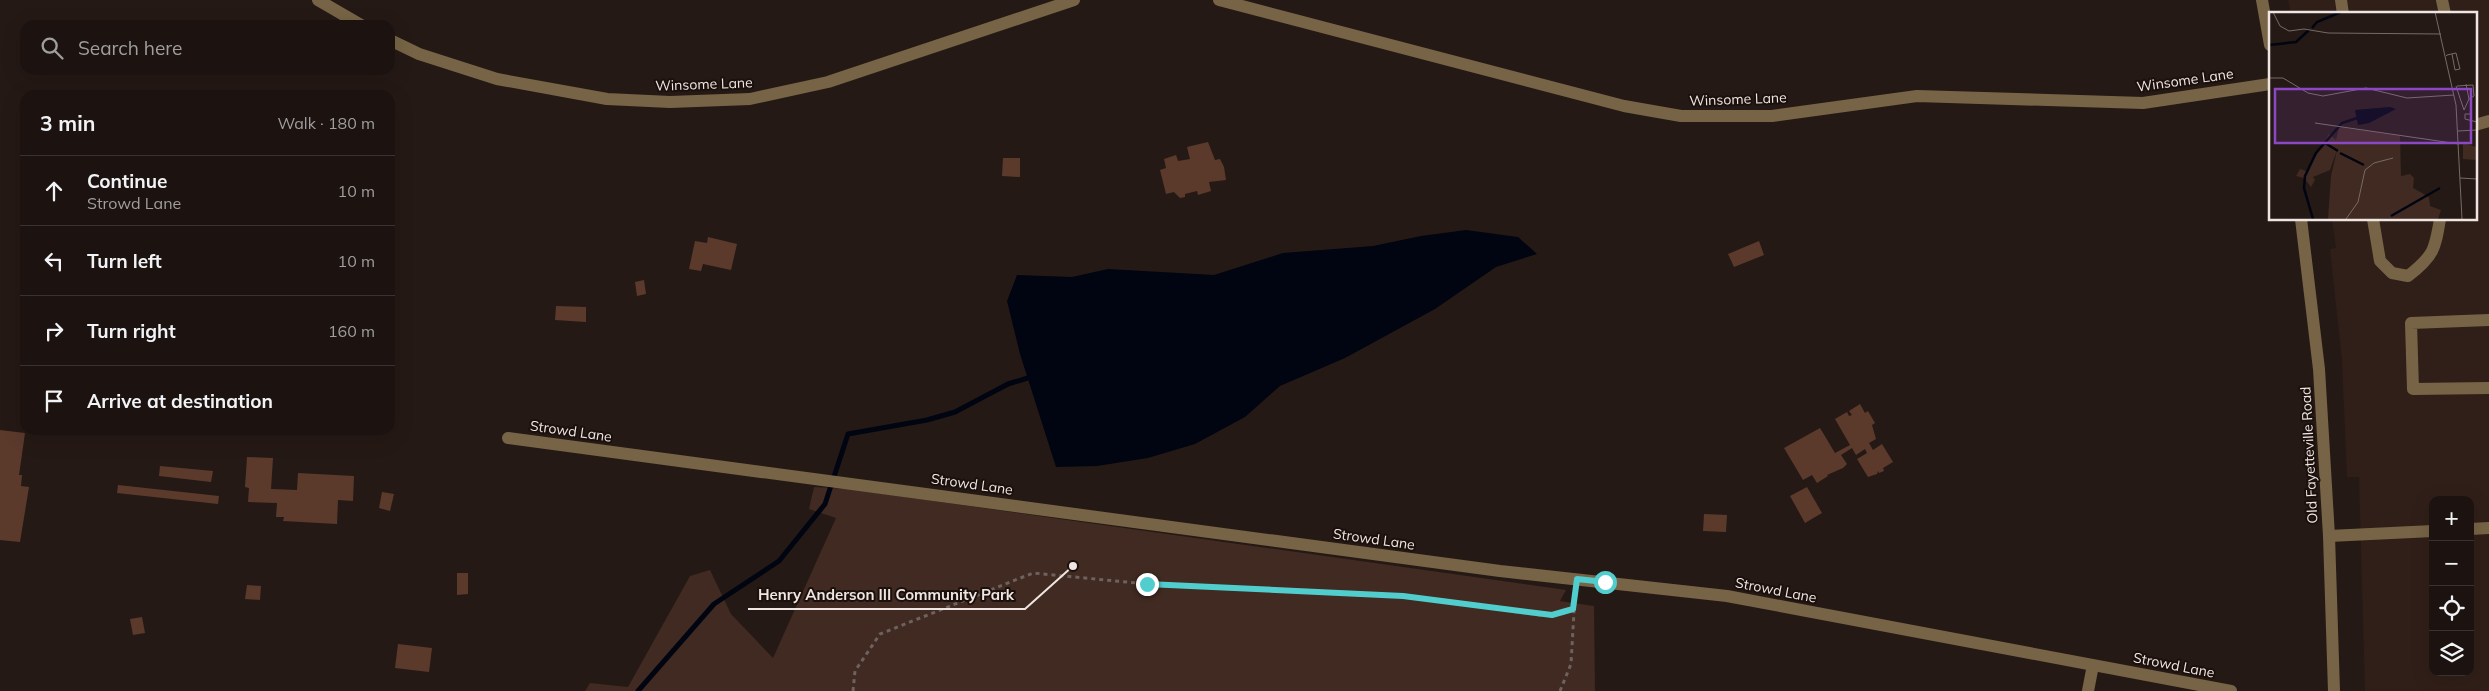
<!DOCTYPE html>
<html lang="en">
<head>
<meta charset="utf-8">
<style>
  :root { --surface:#1c1310; --page:#251c19; --text:#f1f3f6; --muted:#a09e9f; --line:#3a3230 }
  body { margin:0; font-family:Mulish,sans-serif; background:var(--page); color:var(--text) }
  .controls { position:absolute; right:15px; bottom:15px; display:grid; overflow:hidden; border-radius:10px; box-shadow:0 5px 20px #0002 }
  .controls button { width:45px; height:45px; display:grid; place-items:center; padding:0; border:0; border-bottom:1px solid var(--line); background:var(--surface); color:var(--text); font:25px sans-serif }
  .stop { position:absolute; width:15px; height:15px; margin:-11px; border:4px solid #52cdcd; border-radius:50%; background:#fff }
  .stop.end { background:#52cdcd; border-color:#fff; box-shadow:0 1px 5px #0008 }
  .list { margin:0; padding:0; list-style:none }
  h2 { display:flex; justify-content:space-between; align-items:center; height:65px; margin:0; padding:0 20px; font-size:21px }
  h2 small { font-size:16px; font-weight:400; color:var(--muted) }
  .list li { display:grid; grid-template-columns:32px 1fr auto; gap:15px; align-items:center; box-sizing:border-box; height:70px; padding:0 20px; border-top:1px solid var(--line) }
  .list b { display:block; font-size:19px; white-space:nowrap }
  .list p { margin:0; font-size:16px; white-space:nowrap; color:var(--muted) }
  .list em { font-size:16px; font-style:normal; color:var(--muted) }
  .icon { flex:none; width:28px; height:28px; fill:none; stroke:currentColor; stroke-width:2; stroke-linecap:round; stroke-linejoin:round }
  .map { position:relative; flex:none; width:2489px; height:691px; overflow:hidden }
  .search { position:absolute; background:var(--surface); box-shadow:0 5px 20px #0002; left:20px; top:20px; width:375px; height:55px; display:flex; align-items:center; gap:12px; box-sizing:border-box; padding:0 18px; border-radius:15px; color:var(--muted); font-size:19px }
  .panel { position:absolute; background:var(--surface); box-shadow:0 5px 20px #0002; left:20px; top:90px; width:375px; height:345px; border-radius:15px }
  .map>svg:first-child { display:block }
  .built { fill:#301f18; fill-rule:evenodd }
  .green { fill:#402a21 }
  .water { fill:#000511 }
  .lines { fill:none; stroke-linecap:round; stroke-linejoin:round }
  .stream { stroke:#000511; stroke-width:5 }
  .building { fill:#5b3a2c }
  .path { stroke:#6d625e; stroke-width:3; stroke-dasharray:4 4; stroke-linecap:butt }
  .minor { stroke:#776446; stroke-width:12 }
  .route { stroke:#52cdcd; stroke-width:6 }
  .labels { text-anchor:middle; dominant-baseline:central; stroke-width:4; stroke-linejoin:round; paint-order:stroke }
  .street-label { font-size:14px; fill:#efe6e3; stroke:#1b100c }
  .inset-river { fill:none; stroke:#000511; stroke-width:2.5 }
  .inset-road { fill:none; stroke:#766b67; stroke-width:1 }
  .view { fill:#8c48c4; fill-opacity:0.15; stroke:#8c48c4; stroke-width:2.5 }
  .inset-edge { fill:none; stroke:#efe6e3; stroke-width:2.5 }
  .leader { fill:none; stroke:#efe6e3; stroke-width:2 }
  .callout-dot { fill:#efe6e3; stroke:#1b100c; stroke-width:2 }
  .callout-label { font-size:15px; text-anchor:middle; font-weight:bold; fill:#efe6e3; stroke:#1b100c; stroke-width:4; stroke-linejoin:round; paint-order:stroke }
</style>
</head>
<body>
<div class="map">
<svg width="2489" height="691" viewBox="0 0 2489 691">
  <rect width="100%" height="100%" fill="#251915"/>
  <path class="built" d="M2288,0H2489V691H2365L2359,477H2347L2342,360L2330,249L2336,248L2332,219H2475V14H2291ZM2433,500H2470V672H2433Z"/>
  <path class="green" d="M814,487L848,489L1566,590L1560,601L1594,606L1595,691H585L590,683L628,687L690,576L710,570L731,614L773,658L836,518L809,509Z"/>
  <path class="water" d="M1466,230L1518,237L1537,254L1496,267L1435,309L1345,358L1280,386L1245,417L1195,444L1148,458L1097,466L1056,467L1020,354L1007,301L1017,275L1072,277L1108,269L1214,275L1283,253L1373,246L1421,236Z"/>
  <g class="lines">
    <path class="stream" d="M638,691L714,604L779,561L825,504L848,434L927,420L955,412L1008,384L1034,376"/>
  </g>
  <path class="building" d="M1208,142L1215,160L1220,159L1224,167L1226,180L1209,182L1211,191L1198,195L1197,191L1185,194V197L1180,198L1174,192L1166,194L1160,170L1166,168L1164,159L1176,155L1178,161L1190,159L1187,147Z
    M1003,158H1020V177L1002,176Z
    M708,237L737,244L731,270L703,264L701,271L689,269L695,241L707,243Z
    M1759,241L1764,255L1734,267L1728,254Z
    M644,280L646,294L637,296L635,282Z
    M556,306L586,307V322L555,320Z
    M1860,404L1865,413L1868,411L1875,423L1872,425L1876,439L1869,443L1873,450L1882,444L1893,462L1883,468L1884,471L1879,473L1878,471L1877,474L1868,477L1857,459L1867,453L1865,449L1856,455L1852,448L1841,455L1847,464L1843,468L1827,475L1828,476L1817,483L1812,475L1803,480L1784,448L1820,428L1835,453L1850,445L1835,419L1847,412L1849,416L1852,415L1849,411Z
    M0,430L25,433L19,475H22L21,486L29,487L20,542L0,540Z
    M247,457L273,458L271,489L297,490L298,473L354,476L353,501L338,500L337,524L283,521L284,517H276L277,503L248,502L249,488L245,487Z
    M160,466L213,471L211,482L159,476Z
    M118,485L219,496L218,504L117,493Z
    M1807,487L1822,513L1805,523L1790,496Z
    M382,492L394,494L390,511L379,508Z
    M1704,514L1727,515L1726,532L1703,531Z
    M457,573H468V594L457,595Z
    M247,585L261,586L260,600L245,599Z
    M142,617L145,633L133,635L130,619Z
    M398,644L432,648L429,672L395,668Z"/>
  <g class="lines">
    <path class="path" d="M853,691L855,671L880,634L1033,573L1147,584L1403,596L1540,615H1552L1573,609
      M1560,691L1571,664L1575,594"/>
    <path class="minor" d="M318,0L361,25
      M1219,0L1624,106L1681,116H1772L1917,96L2143,103L2270,84
      M2262,0L2270,45
      M2341,0L2343,14
      M2442,0L2445,14
      M390,40L419,54L497,79L607,99L670,102L750,99L828,82L1074,0
      M2475,125L2489,121
      M2301,219L2319,369L2329,536L2334,691
      M2373,219L2380,261L2392,273L2408,276C2434,256 2435,249 2440,219
      M2489,320L2411,323L2413,389L2489,388
      M508,438L1500,571L1727,596L2231,691
      M2470,529L2489,528
      M2329,536L2433,531
      M2088,691L2093,665"/>
  </g>
  <g class="lines">
    <path class="route" d="M1147,584L1403,596L1552,615L1573,609L1577,579L1605,582"/>
  </g>
  <g class="labels">
    <g class="street-label">
      <text transform="translate(2185 80) rotate(-8)">Winsome Lane</text>
      <text transform="translate(704 84) rotate(-2)">Winsome Lane</text>
      <text transform="translate(1738 99) rotate(-2)">Winsome Lane</text>
      <text transform="translate(571 431) rotate(8)">Strowd Lane</text>
      <text transform="translate(2309 455) rotate(-93)">Old Fayetteville Road</text>
      <text transform="translate(972 484) rotate(8)">Strowd Lane</text>
      <text transform="translate(1374 539) rotate(8)">Strowd Lane</text>
      <text transform="translate(1776 590) rotate(11)">Strowd Lane</text>
      <text transform="translate(2174 665) rotate(11)">Strowd Lane</text>
    </g>
  </g>
  <g transform="translate(2269 12)">
    <rect width="208" height="208" fill="#251915"/>
    <path d="M70,115L131,124L132,164L141,162L145,166L144,176L160,185L161,194L172,198L169,207H59L62,164L68,138L61,158L44,165L46,168L42,175L35,166L27,164L31,157L37,159L60,122L67,128ZM194,131L207,135V148L194,147Z" fill="#402a21"/>
    <path d="M121,95L127,97L100,111L89,113L86,98Z" fill="#000511"/>
    <path class="inset-river" d="M43,16L48,10L72,0M0,33L27,30L40,18M56,131L69,139M71,141L95,153M122,204L171,176M44,207L35,176L36,164L47,141L73,111L88,106"/>
    <path class="inset-road" d="M4,0L11,14L20,19L35,17L59,21L172,22M166,0L187,93L193,207M177,44L178,43L187,41L191,57L186,58L183,42M0,66H14L39,81L54,84L97,76L138,86L185,83M187,74L195,98L200,87L197,72M188,74L204,73L205,84L200,87M202,107V102H196V107L208,110M46,111L190,132M189,119L208,118M191,166L208,167M77,207L89,190L96,158L105,151L124,146"/>
    <path class="view" d="M6,77H202V131H6Z"/>
    <rect width="208" height="208" class="inset-edge"/>
  </g>
  <path class="leader" d="M1073 566L1025 609H748"/>
  <circle class="callout-dot" cx="1073" cy="566" r="5"/>
  <g class="callout-label">
    <text x="886" y="600">Henry Anderson III Community Park</text>
  </g>
</svg>
<div class="controls">
<button>+</button>
<button>−</button>
<button><svg class="icon" aria-label="locate" viewBox="0 0 24 24"><circle cx="12" cy="12" r="6"/><path d="M12 2v4M12 18v4M2 12h4M18 12h4"/></svg></button>
<button><svg class="icon" aria-label="layers" viewBox="0 0 24 24"><path d="M12 4l9 5-9 5-9-5zM3 14l9 5 9-5"/></svg></button>
</div>
<div class="stop" style="left:1605px;top:582px"></div>
<div class="stop end" style="left:1147px;top:584px"></div>
<div class="search"><svg class="icon" aria-label="search" viewBox="0 0 24 24"><circle cx="10" cy="10" r="6"/><path d="M15 15l6 6"/></svg>Search here</div>
<section class="panel">
<h2>3 min<small>Walk · 180 m</small></h2>
<ul class="list">
<li><svg class="icon" aria-label="ahead" viewBox="0 0 24 24"><path d="M12 20V5M6 11l6-6 6 6"/></svg><div><b>Continue</b><p>Strowd Lane</p></div><em>10 m</em></li>
<li><svg class="icon" aria-label="left" viewBox="0 0 24 24"><path d="M17 20v-9H6M10 6l-5 5 5 5"/></svg><div><b>Turn left</b></div><em>10 m</em></li>
<li><svg class="icon" aria-label="right" viewBox="0 0 24 24"><path d="M7 20v-9h11M14 6l5 5-5 5"/></svg><div><b>Turn right</b></div><em>160 m</em></li>
<li><svg class="icon" aria-label="arrive" viewBox="0 0 24 24"><path d="M6 21V4h12l-3 4 3 4H6"/></svg><div><b>Arrive at destination</b></div></li>
</ul>
</section>
</div>
</body>
</html>
